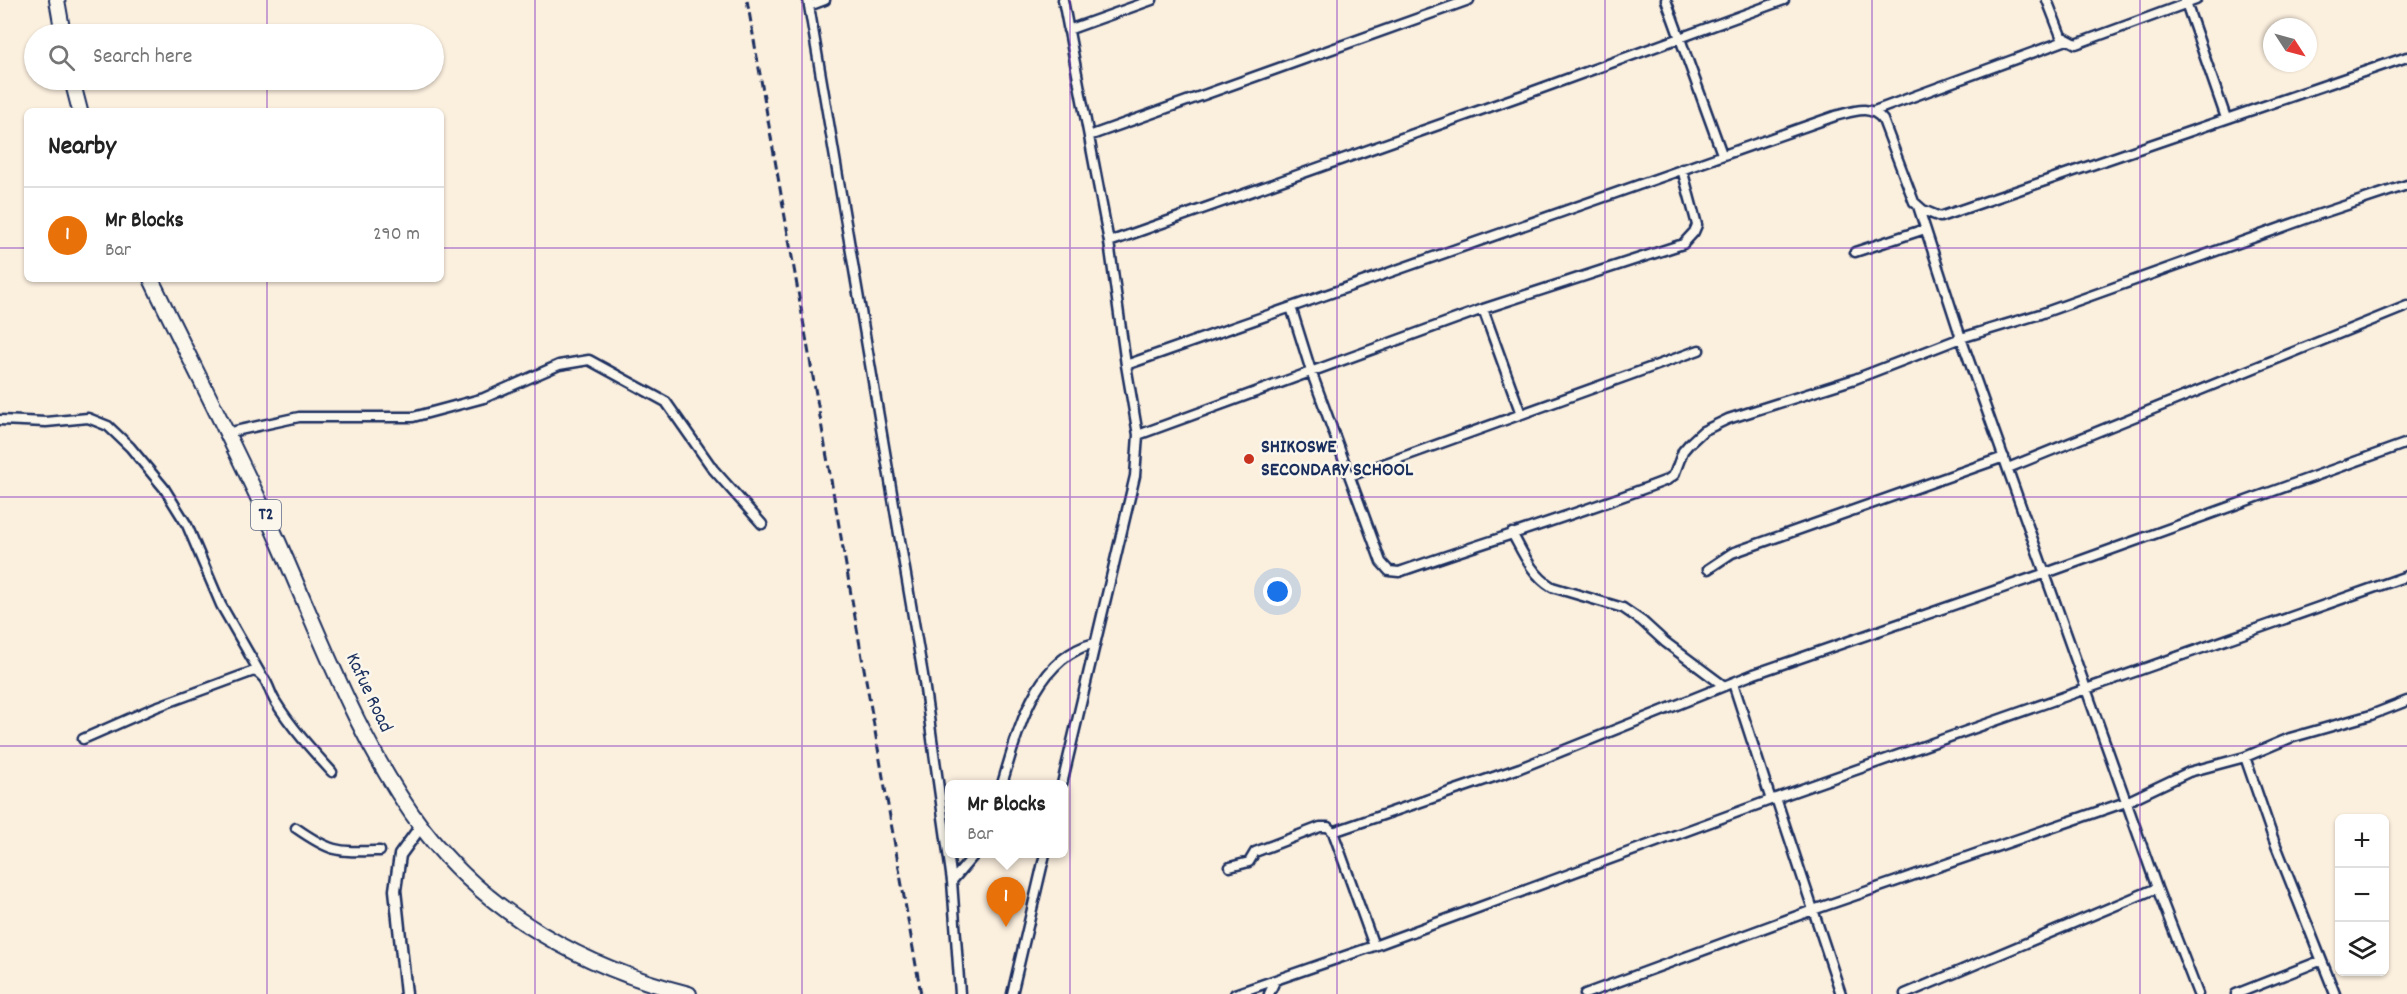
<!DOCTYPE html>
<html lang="en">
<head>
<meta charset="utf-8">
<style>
  :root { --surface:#fff; --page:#f2f2f2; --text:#222; --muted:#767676; --line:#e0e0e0; --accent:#c8321e }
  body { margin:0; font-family:Dekko,sans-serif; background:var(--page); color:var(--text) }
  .controls { position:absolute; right:18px; bottom:18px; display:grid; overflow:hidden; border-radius:9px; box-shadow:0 2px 4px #0004 }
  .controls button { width:54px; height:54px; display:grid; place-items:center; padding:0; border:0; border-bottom:2px solid var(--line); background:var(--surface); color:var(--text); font:30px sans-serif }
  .compass { position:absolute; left:2263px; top:18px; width:54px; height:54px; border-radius:50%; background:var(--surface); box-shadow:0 2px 4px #0004; rotate:126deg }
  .you { position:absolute; left:1278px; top:592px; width:21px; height:21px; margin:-15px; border:4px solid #fff; border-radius:50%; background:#1a73e8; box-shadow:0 0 0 9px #1a73e833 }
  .badge { display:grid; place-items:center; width:39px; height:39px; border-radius:50%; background:var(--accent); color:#fff; font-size:20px; font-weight:700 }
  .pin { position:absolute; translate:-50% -50px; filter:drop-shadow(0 2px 3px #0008) }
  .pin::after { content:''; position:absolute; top:32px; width:21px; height:18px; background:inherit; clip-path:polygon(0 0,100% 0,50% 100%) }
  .popup { position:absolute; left:945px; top:780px; width:123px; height:78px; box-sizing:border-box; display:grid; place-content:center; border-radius:9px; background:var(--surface); filter:drop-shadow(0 2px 4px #0005); font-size:20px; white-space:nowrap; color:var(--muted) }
  .popup b { font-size:22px; color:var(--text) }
  .popup::after { content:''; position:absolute; left:50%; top:100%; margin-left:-12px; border:12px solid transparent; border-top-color:var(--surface) }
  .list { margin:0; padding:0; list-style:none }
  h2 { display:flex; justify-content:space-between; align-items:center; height:78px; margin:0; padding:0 24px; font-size:26px }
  h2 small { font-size:20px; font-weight:400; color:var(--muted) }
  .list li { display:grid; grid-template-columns:39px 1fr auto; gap:18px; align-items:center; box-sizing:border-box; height:96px; padding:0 24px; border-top:2px solid var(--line) }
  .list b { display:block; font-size:22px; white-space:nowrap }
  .list p { margin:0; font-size:20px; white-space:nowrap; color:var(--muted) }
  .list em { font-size:20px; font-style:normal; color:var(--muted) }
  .icon { flex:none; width:33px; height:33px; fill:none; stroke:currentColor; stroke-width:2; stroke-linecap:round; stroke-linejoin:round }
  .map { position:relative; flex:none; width:2407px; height:994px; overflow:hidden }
  .search { position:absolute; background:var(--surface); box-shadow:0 2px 4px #0004; left:24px; top:24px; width:420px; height:66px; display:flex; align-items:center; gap:15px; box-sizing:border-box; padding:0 21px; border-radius:33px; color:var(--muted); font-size:22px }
  .panel { position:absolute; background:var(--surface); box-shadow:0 2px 4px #0004; left:24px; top:108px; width:420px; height:174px; border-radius:9px }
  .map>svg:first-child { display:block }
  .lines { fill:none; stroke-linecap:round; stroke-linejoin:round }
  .minor-casing { stroke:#1b2f5e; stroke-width:13 }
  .tertiary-casing { stroke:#1b2f5e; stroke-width:15 }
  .trunk-casing { stroke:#1b2f5e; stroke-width:18 }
  .minor { stroke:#fbf7ec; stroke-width:8 }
  .tertiary { stroke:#fbf7ec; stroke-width:10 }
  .trunk { stroke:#fbf7ec; stroke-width:14 }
  .rail { stroke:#1b2f5e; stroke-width:3; stroke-dasharray:9 4.5; stroke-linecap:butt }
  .grid { fill:none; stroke:#7b2cbf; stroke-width:1.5; stroke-opacity:0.55 }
  .poi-dot { fill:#c8321e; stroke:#fbf7ec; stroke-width:2 }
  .labels { text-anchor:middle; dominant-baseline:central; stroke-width:5; stroke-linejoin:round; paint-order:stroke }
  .shield { fill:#fbf7ec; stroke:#5e6b89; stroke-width:1.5 }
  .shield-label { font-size:18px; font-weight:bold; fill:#1b2f5e }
  .poi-label { font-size:20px; font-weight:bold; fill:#1b2f5e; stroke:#fbf7ec; text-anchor:start }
  .street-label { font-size:20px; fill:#1b2f5e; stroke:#fbf7ec }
</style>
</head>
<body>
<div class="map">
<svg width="2407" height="994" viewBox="0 0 2407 994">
  <rect width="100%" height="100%" fill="#fbefde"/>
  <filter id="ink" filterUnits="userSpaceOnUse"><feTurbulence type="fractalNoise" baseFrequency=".0167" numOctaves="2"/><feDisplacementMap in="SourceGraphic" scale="12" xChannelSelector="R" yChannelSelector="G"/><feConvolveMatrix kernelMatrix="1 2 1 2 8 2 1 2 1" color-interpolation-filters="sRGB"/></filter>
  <g filter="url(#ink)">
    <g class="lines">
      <defs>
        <path id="minor" d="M808,0L923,675L952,881L960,994
          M1063,0L1109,242L1126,365
          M1666,0L1722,154
          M2047,0L2061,36L2076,44L2196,0
          M2185,0L2226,118
          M809,6L825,0
          M1068,30L1152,0
          M1874,111L2067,40
          M1089,136L1469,0
          M1918,206L1961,338L2157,888L2198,994
          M1109,242L1523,95L1784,0
          M1855,252L1925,229
          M1291,307L1311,371L1381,562L1389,571L1399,572C1488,541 1579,514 1667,480L1674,475L1683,451L1689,444L1703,431L1728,419L1855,379L1961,338L2040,314L2311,217L2407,185
          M1483,309L1521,414
          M0,420L46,422L88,418L108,426L130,447L164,488L187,525L221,605L260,673
          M226,433L299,417H413L484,398L559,365L589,360L666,402L713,469L762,524
          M1138,435L1483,309L1683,244L1694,232L1697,225L1682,169
          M2008,468L2407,306
          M1350,476L1699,350
          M1512,533C1523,553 1532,575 1552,587L1623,608L1642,621L1665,642L1724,686
          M1708,569L1732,553L2004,457
          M1733,683L1771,800
          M83,739L156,707L254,671C268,676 268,690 275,701C291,727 312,750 332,772
          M2245,757L2273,838L2335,994
          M1002,784C1018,732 1034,658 1095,643
          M1062,784L1135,476L1138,435L1126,365L1835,116C1852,112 1870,103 1883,120L1914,202L1923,210L1940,217L2407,57
          M1776,798L1841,994
          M296,828C332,853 337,852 380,851
          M1333,832L1520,768L1754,674L2046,573L2407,443
          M1230,867L1249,862L1255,852L1320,827H1328L1333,832L1374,946
          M952,881L975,854
          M1012,994L1045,854
          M1235,994L1374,946L1776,798L2407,576
          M1269,994L1275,981
          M1585,994L1813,910L2126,802L2189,772L2245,757L2290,738L2371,715L2407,701
          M1905,994L2157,888
          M2236,994L2320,961"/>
        <path id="tertiary" d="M406,994L395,890L400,855L421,826"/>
        <path id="trunk" d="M57,0L63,34
          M72,80L80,111
          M151,279C193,366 238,452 278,541C320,636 360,746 423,829C489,915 585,968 689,994"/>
      </defs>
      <use href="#minor" class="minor-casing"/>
      <use href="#tertiary" class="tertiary-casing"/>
      <use href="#trunk" class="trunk-casing"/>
      <use href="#minor" class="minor"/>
      <use href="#tertiary" class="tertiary"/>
      <use href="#trunk" class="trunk"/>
      <path class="rail" d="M747,0L921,994"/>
    </g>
  </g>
  <path class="grid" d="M267,0V34M535,0V994M802,0V994M1070,0V994M1337,0V994M1605,0V994M1872,0V994M2140,0V994M267,80V111M0,248H27M441,248H2407M267,279V994M0,497H2407M0,746H2407"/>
  <circle class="poi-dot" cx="1249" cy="459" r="6"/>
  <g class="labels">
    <rect class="shield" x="251" y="500" width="30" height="30" rx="4.5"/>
    <g class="shield-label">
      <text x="266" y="515">T2</text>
    </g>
    <g class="poi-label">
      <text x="1261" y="448">SHIKOSWE<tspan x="1261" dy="23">SECONDARY SCHOOL</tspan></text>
    </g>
    <g class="street-label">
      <text transform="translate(368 693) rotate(65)">Kafue Road</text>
    </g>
  </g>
</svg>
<div class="controls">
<button>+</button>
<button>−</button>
<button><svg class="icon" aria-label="layers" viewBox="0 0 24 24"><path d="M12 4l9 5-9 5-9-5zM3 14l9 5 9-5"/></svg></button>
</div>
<svg class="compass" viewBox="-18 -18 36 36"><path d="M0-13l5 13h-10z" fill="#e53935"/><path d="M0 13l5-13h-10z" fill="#767676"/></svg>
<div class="you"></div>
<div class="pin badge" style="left:1006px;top:927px;background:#e8710a">1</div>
<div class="popup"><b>Mr Blocks</b>Bar</div>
<div class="search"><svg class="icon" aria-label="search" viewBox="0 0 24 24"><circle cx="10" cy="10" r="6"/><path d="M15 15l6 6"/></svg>Search here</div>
<section class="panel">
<h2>Nearby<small></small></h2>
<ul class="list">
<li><span class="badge" style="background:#e8710a">1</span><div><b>Mr Blocks</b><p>Bar</p></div><em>290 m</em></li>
</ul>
</section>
</div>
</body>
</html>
